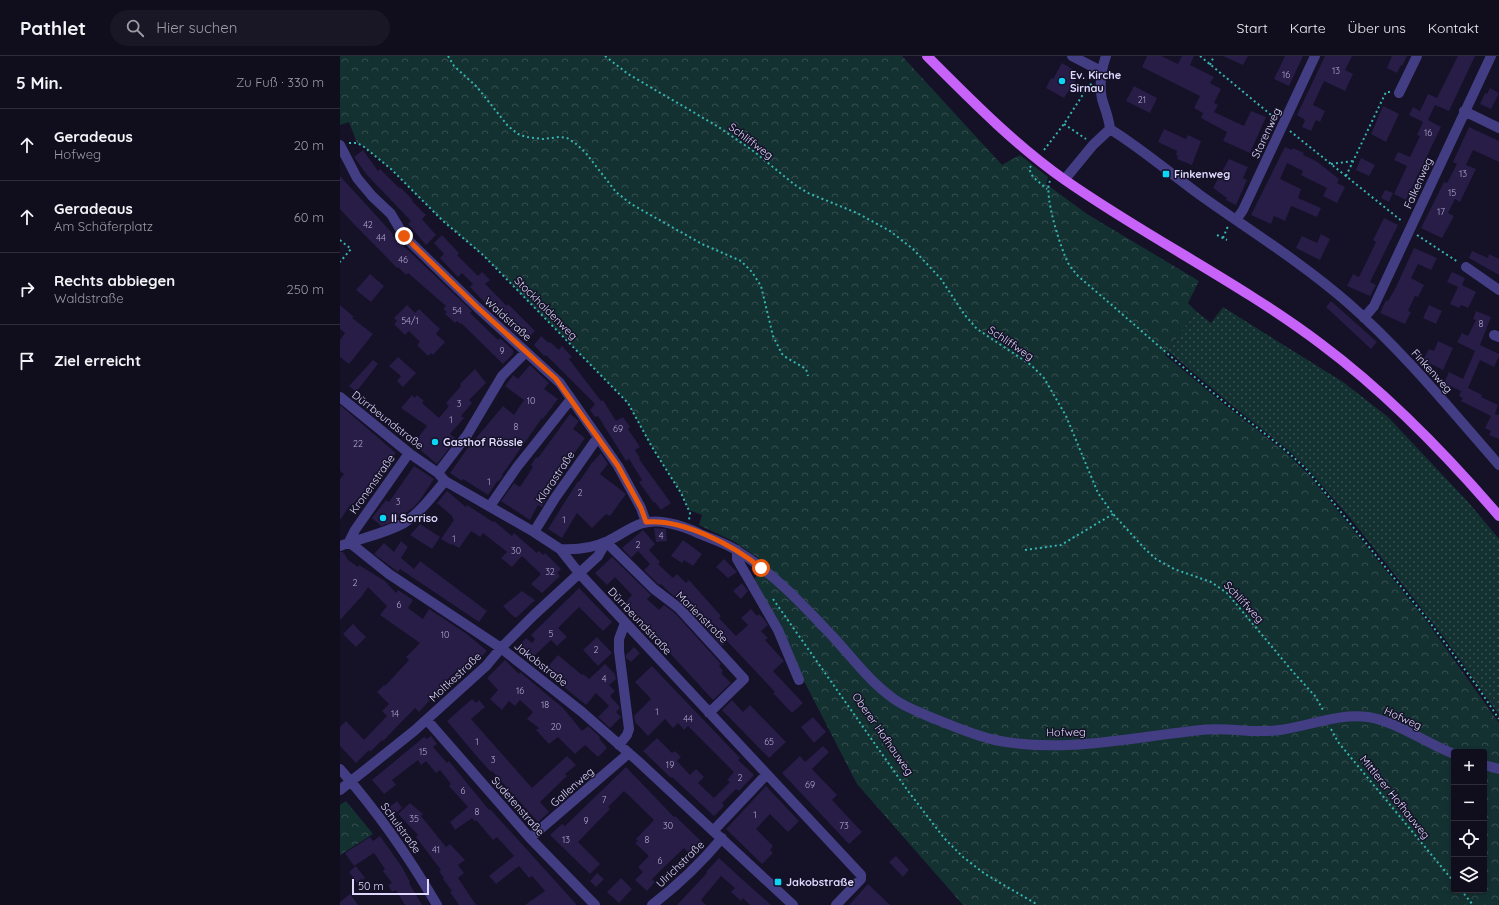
<!DOCTYPE html>
<html lang="de">
<head>
<meta charset="utf-8">
<style>
  :root { --surface:#100d1d; --page:#191626; --text:#f1f3f6; --muted:#9c9ca4; --line:#302d3b }
  body { margin:0; font-family:Quicksand,sans-serif; background:var(--page); color:var(--text) }
  .controls { position:absolute; right:12px; bottom:12px; display:grid; overflow:hidden; border-radius:4px; box-shadow:0 2px 6px #0003 }
  .controls button { width:36px; height:36px; display:grid; place-items:center; padding:0; border:0; border-bottom:1px solid var(--line); background:var(--surface); color:var(--text); font:20px sans-serif }
  .scale { position:absolute; left:12px; bottom:10px; width:77px; box-sizing:border-box; padding-left:4px; border:2px solid #ded8fe; border-top:0; font-size:11px; line-height:14px; white-space:nowrap; color:#ded8fe; -webkit-text-stroke:3px #151127; paint-order:stroke }
  .stop { position:absolute; width:12px; height:12px; margin:-9px; border:3px solid #ea580c; border-radius:50%; background:#fff }
  .stop.end { background:#ea580c; border-color:#fff; box-shadow:0 1px 4px #0008 }
  .list { margin:0; padding:0; list-style:none }
  h2 { display:flex; justify-content:space-between; align-items:center; height:52px; margin:0; padding:0 16px; font-size:17px }
  h2 small { font-size:13px; font-weight:400; color:var(--muted) }
  .list li { display:grid; grid-template-columns:26px 1fr auto; gap:12px; align-items:center; box-sizing:border-box; height:72px; padding:0 16px; border-top:1px solid var(--line) }
  .list b { display:block; font-size:15px; white-space:nowrap }
  .list p { margin:0; font-size:13px; white-space:nowrap; color:var(--muted) }
  .list em { font-size:13px; font-style:normal; color:var(--muted) }
  .icon { flex:none; width:22px; height:22px; fill:none; stroke:currentColor; stroke-width:2; stroke-linecap:round; stroke-linejoin:round }
  .map { position:relative; flex:none; width:1159px; height:849px; overflow:hidden }
  header { display:flex; align-items:center; gap:24px; box-sizing:border-box; height:56px; padding:0 20px; background:var(--surface); border-bottom:1px solid var(--line) }
  header strong { font-size:19px }
  nav { display:flex; gap:22px; margin-inline-start:auto; font-size:14px }
  .search { width:280px; height:36px; background:var(--page); display:flex; align-items:center; gap:10px; box-sizing:border-box; padding:0 14px; border-radius:22px; color:var(--muted); font-size:15px }
  main { display:flex }
  aside { flex:1; background:var(--surface) }
  .map>svg:first-child { display:block }
  .forest { fill:url(#forest-crowns); fill-rule:evenodd }
  .garden { fill:url(#garden-dots) }
  .building { fill:#271d47 }
  .lines { fill:none; stroke-linecap:round; stroke-linejoin:round }
  .path { stroke:#35b5b2; stroke-width:2; stroke-dasharray:2 3; stroke-linecap:butt }
  .minor { stroke:#433e84; stroke-width:10 }
  .major { stroke:#c763f9; stroke-width:10 }
  .route { stroke:#ea580c; stroke-width:5 }
  .poi-dot { fill:#0cd6f6; stroke:#151127; stroke-width:1.5 }
  .labels { text-anchor:middle; dominant-baseline:central; stroke-width:3; stroke-linejoin:round; paint-order:stroke }
  .number-label { font-size:9px; fill:#b0a9d0 }
  .poi-label { font-size:11px; font-weight:bold; fill:#ded8fe; stroke:#151127; text-anchor:start }
  .street-label { font-size:11px; fill:#ded8fe; stroke:#151127 }
</style>
</head>
<body>
<header>
<strong>Pathlet</strong>
<div class="search"><svg class="icon" aria-label="search" viewBox="0 0 24 24"><circle cx="10" cy="10" r="6"/><path d="M15 15l6 6"/></svg>Hier suchen</div>
<nav><a>Start</a><a>Karte</a><a>Über uns</a><a>Kontakt</a></nav>
</header>
<main>
<aside>
<h2>5 Min.<small>Zu Fuß · 330 m</small></h2>
<ul class="list">
<li><svg class="icon" aria-label="ahead" viewBox="0 0 24 24"><path d="M12 20V5M6 11l6-6 6 6"/></svg><div><b>Geradeaus</b><p>Hofweg</p></div><em>20 m</em></li>
<li><svg class="icon" aria-label="ahead" viewBox="0 0 24 24"><path d="M12 20V5M6 11l6-6 6 6"/></svg><div><b>Geradeaus</b><p>Am Schäferplatz</p></div><em>60 m</em></li>
<li><svg class="icon" aria-label="right" viewBox="0 0 24 24"><path d="M7 20v-9h11M14 6l5 5-5 5"/></svg><div><b>Rechts abbiegen</b><p>Waldstraße</p></div><em>250 m</em></li>
<li><svg class="icon" aria-label="arrive" viewBox="0 0 24 24"><path d="M6 21V4h12l-3 4 3 4H6"/></svg><div><b>Ziel erreicht</b></div></li>
</ul>
</aside>
<div class="map">
<svg width="1159" height="849" viewBox="0 0 1159 849">
  <defs>
    <pattern id="forest-crowns" width="20" height="18" patternUnits="userSpaceOnUse"><rect width="20" height="18" fill="#143131"/><path d="M2 6a3 3 0 1 1 6 0M12 15a3 3 0 1 1 6 0" fill="none" stroke="#364e50"/></pattern>
    <pattern id="garden-dots" width="8" height="8" patternUnits="userSpaceOnUse"><rect width="8" height="8" fill="#143131"/><path d="M2 2h.1M6 6h.1" fill="none" stroke="#364e50" stroke-width="1.8" stroke-linecap="round"/></pattern>
  </defs>
  <rect width="100%" height="100%" fill="#151127"/>
  <path class="forest" d="M0,0H562L662,109L680,99L708,121L706,128L747,158L859,225L848,247L856,255L825,299L886,350L943,394L969,419L1085,563L1159,667V849H623L517,728L413,526L424,506L395,486L359,469L362,459L349,454L341,437L312,391L288,347L143,199L103,165L51,113L23,90L17,87L9,66L0,69ZM1114,696H1144V834H1114Z
    M6,745L33,778L0,799V749Z"/>
  <path class="garden" d="M883,251L1003,326L1048,361L1129,447L1159,483V659L1105,583L1070,538L1010,462L966,411L948,394L889,347L828,295L856,255L871,267Z"/>
  <path class="building" d="M807,0H821L838,8L842,0H854L850,9L874,21L870,27L881,33L874,47L878,49L874,56L904,70L911,55L926,61L910,97L883,85L887,76L861,62L863,57L854,52L860,40L802,11Z
    M883,0H908L903,9Z
    M945,0H963L949,30L934,23Z
    M985,0H1012L1005,14L1013,18L1005,35L984,25L973,49L985,55L980,66L976,64L971,75L962,71L965,64L957,59Z
    M1052,0H1067L1062,10L1061,9L1057,17L1047,12Z
    M1118,0H1135L1109,55L1095,49L1088,64L1101,71L1066,144L1054,138L1067,110L1054,104L1058,96L1070,101L1080,80L1077,79L1083,66L1069,59L1073,51L1080,55L1088,38L1097,42Z
    M722,7L737,16L735,21L737,22L724,42L706,32L711,22L713,23Z
    M794,30L817,42L810,57L786,45Z
    M1150,32L1159,37L1151,53L1140,48L1145,37L1147,38Z
    M1043,50L1059,58L1046,86L1031,78Z
    M1129,71L1159,85V106L1133,94L1126,109L1136,113L1120,146L1115,143L1108,157L1114,160L1102,182L1081,172L1104,126L1107,127L1117,108L1113,106Z
    M824,73L846,83L848,79L861,85L852,109L837,103L838,100L836,99L837,95L818,86Z
    M945,91L952,94L953,92L964,97L963,99L976,105L999,123L997,127L1005,131L997,147L983,140L987,132L961,119L963,115L947,107L940,123L961,133L958,142L981,152L977,161L951,150L945,165L934,160L931,168L911,159Z
    M23,94L38,115L40,113L59,132L60,131L73,144L72,145L86,159L82,163L96,179L86,189L68,168L71,165L27,119L14,101Z
    M1021,102L1035,109L1029,120L1016,114Z
    M889,103L908,111L903,122L907,124L896,149L886,144L887,142L873,132Z
    M0,120L53,178L52,179L132,255L130,257L158,284L160,282L173,294V298L163,308L121,267L120,268L117,265L115,267L105,258L107,256L103,253L106,250L68,217L66,219L58,211L57,212L12,166L0,153Z
    M1045,134L1053,137L1049,146L1041,142Z
    M1044,162L1058,169L1030,226L1036,229L1030,240L1007,230L1013,218L1019,221L1036,186L1033,184Z
    M981,178L990,183L980,204L956,192L962,180L977,187Z
    M102,179L119,197L117,199L138,220L142,216L150,224L145,228L167,250L168,248L195,275L187,283L180,276L177,279L170,273L171,270L150,248L148,250L130,231L133,228L122,217L118,221L100,202L104,198L94,187Z
    M1074,192L1097,202L1091,214L1078,208L1071,222L1084,229L1078,241L1075,240L1068,255L1071,256L1065,268L1040,257L1046,244L1048,245L1056,231Z
    M1132,195L1148,202L1149,198L1159,203V219L1129,202Z
    M1112,216L1125,222L1122,229L1136,236L1128,252L1121,249L1119,252L1110,248L1118,231L1107,226Z
    M30,218L44,230L31,246L16,234Z
    M991,245L1037,286L1031,293L986,251Z
    M0,249L14,261L12,262L33,278L9,308L0,301V284L5,277L0,273Z
    M67,249L75,257L79,253L100,273L96,278L105,286L93,299L91,297L88,300L77,289L80,286L69,275L65,279L54,268L57,265L54,262Z
    M1089,249L1102,255L1096,268L1083,262Z
    M1136,255L1151,261L1140,289L1159,298V300L1154,311L1140,304L1128,332L1142,339L1141,341L1158,349L1155,358L1159,359V383L1149,379L1151,375L1145,372L1151,360L1121,345L1123,342L1119,340L1121,335L1104,327L1109,316L1123,323L1135,295L1117,286L1122,277L1128,280L1136,264L1133,263Z
    M201,280L209,287L210,286L219,294L222,290L232,301L229,303L261,345L263,344L276,365L283,361L290,371L288,373L300,391L295,394L300,402L299,403L331,447L321,454L315,446L314,447L299,426L302,424L289,403L286,405L258,360L255,361L250,354L255,348L206,299L204,300L194,289Z
    M1098,285L1113,292L1103,314L1083,304L1089,293L1094,295Z
    M58,301L76,317L63,331L57,325L61,320L49,310Z
    M33,304L38,308L16,336L9,330Z
    M190,309L209,327L204,333L218,343L203,363L202,362L162,419L163,420L158,426V424L148,439L123,423L122,425L110,417L127,393L163,350L174,359L184,344L165,330L173,319L178,323Z
    M135,313L146,327L129,344L132,347L121,360L124,362L110,378L116,383L97,408L73,388L87,370L61,352L72,339L75,342L77,339L84,345L82,347L99,362L109,350L106,347L121,330L120,328Z
    M0,349L56,397L22,438L12,449L11,448L0,464V423L4,418L0,415Z
    M230,358L239,365L233,373L245,382L204,441L206,444L202,451L198,449L190,464L161,445L174,427L180,431L193,411L191,409L196,401L198,402Z
    M261,397L268,408L260,418L286,438L270,460L266,458L252,472L237,457L222,482L208,473L238,425L239,426L251,408Z
    M74,410L94,423L80,444L74,451L58,462L57,463L54,461L50,467L41,470L32,462L46,444L49,446Z
    M107,435L126,451L127,449L153,466L154,465L172,480L174,477L197,497L199,495L203,499L205,497L221,513L217,517L220,520L202,537L191,528L201,518L182,500L172,511L161,502L167,496L143,477L140,481L131,475L119,492L112,488L111,489L101,483L114,464L112,462L113,461L97,447Z
    M80,468L100,481L92,493L70,479Z
    M314,472L326,473L327,485L316,486Z
    M303,474L315,488L309,494L320,506L318,508L333,522L337,518L346,527L349,524L381,560L379,562L396,580L408,569L401,562L411,553L417,560L419,558L424,563L428,569L421,575L428,582L425,584L444,605L433,615L463,647L452,657L433,637L435,636L387,585L382,590L344,548L329,536L321,528L320,529L318,528L304,514L310,508L298,495L291,502L282,492Z
    M343,484L362,498L353,510L344,504L342,507L331,500Z
    M61,485L68,491L61,502L74,513L80,505L147,555L139,566L60,513L58,516L34,498L44,487L54,496Z
    M0,496H3L8,504L18,511L19,509L45,525L56,537L58,534L73,544L68,552L83,563L89,553L127,578L147,595L124,618L118,613L88,643L90,644L79,656L75,652L43,685L42,684L30,696L29,694L16,707L0,690V671L6,665L24,684L47,660L42,655L49,648L37,636L44,629L45,630L69,604L66,601L80,587L40,559L47,550L28,531L22,540L0,564Z
    M272,501L311,539L307,543L319,554L324,549L335,557L381,608L379,610L383,615L381,617L391,627L373,644L327,594L329,592L317,581L315,582L299,565L300,564L284,548L292,539L275,521L267,529L255,517Z
    M384,503L397,516L388,522L376,511Z
    M402,527L408,535L401,543L393,535Z
    M239,532L272,566L263,575L239,551L218,572L227,581L217,590L211,584L192,602L189,599L186,602L176,592L186,582L192,587L195,583L191,579Z
    M182,535L195,544L177,561H174L163,550Z
    M13,568L26,581L16,591L3,578Z
    M257,581L272,597L258,610L243,594Z
    M294,591L300,597L291,606L286,602V599Z
    M218,599L242,619L243,618L249,623L265,608L275,618L276,623L269,629L275,635L270,640L279,650L280,652L276,656L281,661L270,672L258,661L269,650L256,637L246,649L204,615Z
    M165,604L179,618L180,616L223,652L242,675L248,670L260,681L259,682L267,692L258,701L245,689L235,698L218,681L209,688L196,674L199,672L187,663L193,656L180,644L175,650L169,645L162,654L150,643L158,634L147,622Z
    M312,610L400,702L398,704L414,719L399,735L396,733L382,747L384,750L374,760L332,721L331,722L303,695L317,682L332,697L335,695L341,701L337,705L350,719L356,713L364,721L358,727L374,742L390,726L387,724L394,716L348,670L344,674L338,667L333,672L325,663L308,680L295,666L294,660L311,643L295,626Z
    M132,643L136,647L139,644L145,651L131,663L192,732L227,700L236,709L225,718L227,720L200,746L209,756L198,766L152,715L151,716L139,703L107,665Z
    M392,644L403,656L410,649L446,686L429,702L382,654Z
    M473,661L486,676L474,687L461,671Z
    M91,680L97,688L93,691L107,707L109,705L149,754L150,753L237,849H185L205,835L192,820L189,822L179,810L156,828L149,820L174,800L157,781L153,784L136,764L135,766L132,762L115,774L110,766L128,751L109,730L111,728L100,714L96,717L86,705L81,709L78,704L52,724L56,729L44,738L32,724L84,681L87,683Z
    M483,690L489,696L472,713L497,739L492,744L522,776L509,788L442,717L460,700L465,706Z
    M286,711L334,761L335,760L363,787L351,799L344,792L317,818L312,823L315,826L307,835L295,824L303,816L298,811L309,800L295,787L298,785L296,783L314,764L284,735L268,751L270,753L238,786L260,808L250,818L210,779L222,768L225,770Z
    M426,730L459,765L448,776L430,758L416,773L433,790L430,794L433,797L422,808L386,773Z
    M57,745L62,752L52,760L47,753Z
    M70,747L83,758L81,760L106,791L110,788L125,804L118,809L124,817L118,822L136,849H119L110,836L112,835L103,823L104,822L99,815L101,814L76,781L78,779L58,758Z
    M40,780L62,811L70,826L69,827L82,849H65L56,834L52,836L48,829L52,827L43,815L45,813L34,797L14,810L5,797L30,781L33,785Z
    M556,800L569,814L563,821L549,806Z
    M379,802L404,825L431,849H410L403,842L401,845L391,836L395,832L381,820L361,844L366,849H337L367,817L366,816Z
    M16,810L25,822L18,828L9,816Z
    M257,817L264,823L256,831L250,825Z
    M281,822L292,833L279,847L267,836Z
    M528,828L550,849H509Z
    M10,838L18,849H0V846Z"/>
  <g class="lines">
    <path class="path" d="M108,0L114,10L137,31L168,70L178,78L186,81L203,83L219,81L227,82L235,87L245,96L276,136L291,148L362,188L401,205L412,216L421,230L433,280L442,298L447,302L466,313L468,320
      M265,0L288,18L377,70L412,94L455,129L468,137L517,157L550,175L573,193L601,223L624,258L637,273L691,309L704,322L726,360L758,437L773,458L805,493L816,503L834,513L871,526L887,537L953,616L975,640L983,654
      M860,0L936,63
      M870,9L874,0
      M724,68L746,83
      M950,75L1063,166
      M9,87H17L23,90L51,113L103,165L143,199L288,347L312,391L341,437L350,457L349,464
      M704,94L724,68L749,29L752,28
      M991,108L1013,105
      M691,110L689,113L693,121L707,133
      M1006,120L1046,36H1050
      M710,125C703,138 721,193 728,207C731,212 734,215 738,220C786,261 834,304 883,345C911,368 941,388 967,414L1088,564L1137,630L1159,663
      M877,179L887,184
      M1077,179L1118,206
      M883,182L888,170
      M0,184L11,193L0,206
      M685,494L721,489L773,458
      M433,543L568,735L604,782L623,801L645,818L698,849
      M991,673L998,686L1114,826
      M1121,834L1133,849"/>
    <path class="minor" d="M732,0L761,15
      M766,0C761,14 759,28 762,43C765,53 769,62 770,73
      M1059,37L1077,0
      M1124,55L1159,72
      M770,73C802,93 830,117 860,139C909,174 961,206 1007,246C1063,295 1110,353 1159,409
      M0,89L17,122L32,140L51,158L64,180L137,251L220,327L278,410L301,452L306,466
      M725,123L753,89L770,73
      M896,164L903,154L975,0
      M1126,211L1159,234
      M1024,262L1034,250L1151,0
      M1154,279L1159,281
      M0,341L69,397L98,417L105,425L194,476L220,493L239,517L521,819V823L496,849
      M98,417L127,379L162,320L186,296
      M150,450L177,411L231,343
      M194,476L215,442L258,381
      M9,486L49,518L161,592L242,656L299,706L453,849
      M9,486L15,474L69,397
      M266,486L314,533L339,552L404,623L369,657
      M0,490C21,482 44,478 64,467C80,457 93,439 105,425
      M220,493C237,494 253,492 268,485C290,474 301,461 328,467C339,469 350,473 360,478C372,483 385,487 396,494C433,516 466,552 495,583C514,604 531,627 554,643C565,651 577,655 590,661C611,669 632,679 655,684C723,698 793,681 861,674C888,671 914,678 940,674C969,670 999,657 1028,661C1055,665 1088,688 1114,698
      M397,494V503L438,574L459,624
      M87,664L190,782L255,849
      M279,689L287,679L289,673L279,595V583L285,567
      M1144,709L1159,713
      M0,713C37,755 69,801 97,849
      M0,734L74,675L146,610L161,592L194,559L258,500L266,486
      M374,774L426,719
      M190,782L289,697
      M312,849C338,829 361,807 382,782"/>
    <path class="major" d="M587,0C631,44 674,88 725,124C808,182 900,227 981,288C1048,338 1105,397 1159,460"/>
  </g>
  <g class="lines">
    <path class="route" d="M64,180L137,251L216,323L278,410L301,452L306,466C343,463 393,489 421,512"/>
  </g>
  <g class="poi-dot">
    <circle cx="722" cy="25" r="4"/>
    <rect x="822" y="114" width="8" height="8" rx="2"/>
    <circle cx="95" cy="386" r="4"/>
    <circle cx="43" cy="462" r="4"/>
    <rect x="434" y="822" width="8" height="8" rx="2"/>
  </g>
  <g class="labels">
    <g class="number-label">
      <text x="996" y="14">13</text>
      <text x="946" y="18">16</text>
      <text x="802" y="43">21</text>
      <text x="1088" y="76">16</text>
      <text x="1123" y="117">13</text>
      <text x="1112" y="136">15</text>
      <text x="1101" y="155">17</text>
      <text x="28" y="168">42</text>
      <text x="41" y="181">44</text>
      <text x="63" y="203">46</text>
      <text x="117" y="254">54</text>
      <text x="70" y="264">54/1</text>
      <text x="1141" y="267">8</text>
      <text x="162" y="294">9</text>
      <text x="191" y="344">10</text>
      <text x="119" y="347">3</text>
      <text x="111" y="363">1</text>
      <text x="176" y="370">8</text>
      <text x="278" y="372">69</text>
      <text x="18" y="387">22</text>
      <text x="149" y="425">1</text>
      <text x="240" y="436">2</text>
      <text x="58" y="445">3</text>
      <text x="224" y="463">1</text>
      <text x="321" y="479">4</text>
      <text x="114" y="482">1</text>
      <text x="298" y="488">2</text>
      <text x="176" y="494">30</text>
      <text x="210" y="515">32</text>
      <text x="15" y="526">2</text>
      <text x="59" y="548">6</text>
      <text x="211" y="577">5</text>
      <text x="105" y="578">10</text>
      <text x="256" y="593">2</text>
      <text x="264" y="622">4</text>
      <text x="180" y="634">16</text>
      <text x="205" y="648">18</text>
      <text x="317" y="655">1</text>
      <text x="55" y="657">14</text>
      <text x="348" y="662">44</text>
      <text x="216" y="670">20</text>
      <text x="137" y="685">1</text>
      <text x="429" y="685">65</text>
      <text x="83" y="695">15</text>
      <text x="153" y="703">3</text>
      <text x="330" y="708">19</text>
      <text x="400" y="721">2</text>
      <text x="470" y="728">69</text>
      <text x="123" y="734">6</text>
      <text x="264" y="743">7</text>
      <text x="137" y="755">8</text>
      <text x="415" y="758">1</text>
      <text x="74" y="762">35</text>
      <text x="246" y="764">9</text>
      <text x="328" y="769">30</text>
      <text x="504" y="769">73</text>
      <text x="226" y="783">13</text>
      <text x="307" y="783">8</text>
      <text x="96" y="793">41</text>
      <text x="320" y="804">6</text>
    </g>
    <g class="poi-label">
      <text x="730" y="19">Ev. Kirche<tspan x="730" dy="13">Sirnau</tspan></text>
      <text x="834" y="118">Finkenweg</text>
      <text x="103" y="386">Gasthof Rössle</text>
      <text x="51" y="462">Il Sorriso</text>
      <text x="446" y="826">Jakobstraße</text>
    </g>
    <g class="street-label">
      <text transform="translate(926 77) rotate(-65)">Starenweg</text>
      <text transform="translate(411 85) rotate(37)">Schliffweg</text>
      <text transform="translate(1078 127) rotate(-66)">Falkenweg</text>
      <text transform="translate(206 252) rotate(45)">Stockhaldenweg</text>
      <text transform="translate(168 263) rotate(42)">Waldstraße</text>
      <text transform="translate(671 287) rotate(34)">Schliffweg</text>
      <text transform="translate(1092 315) rotate(48)">Finkenweg</text>
      <text transform="translate(48 364) rotate(38)">Dürrbeundstraße</text>
      <text transform="translate(215 421) rotate(-56)">Klarastraße</text>
      <text transform="translate(32 428) rotate(-55)">Kronenstraße</text>
      <text transform="translate(904 546) rotate(47)">Schliffweg</text>
      <text transform="translate(362 561) rotate(45)">Marienstraße</text>
      <text transform="translate(300 565) rotate(47)">Dürrbeundstraße</text>
      <text transform="translate(201 608) rotate(38)">Jakobstraße</text>
      <text transform="translate(115 621) rotate(-43)">Moltkestraße</text>
      <text transform="translate(1063 662) rotate(24)">Hofweg</text>
      <text transform="translate(726 676) rotate(-1)">Hofweg</text>
      <text transform="translate(543 678) rotate(55)">Oberer Hofhauweg</text>
      <text transform="translate(232 731) rotate(-41)">Gallenweg</text>
      <text transform="translate(1055 741) rotate(51)">Mittlerer Hofhauweg</text>
      <text transform="translate(178 750) rotate(49)">Sudetenstraße</text>
      <text transform="translate(61 772) rotate(54)">Schulstraße</text>
      <text transform="translate(340 808) rotate(-44)">Ulrichstraße</text>
    </g>
  </g>
</svg>
<div class="controls">
<button>+</button>
<button>−</button>
<button><svg class="icon" aria-label="locate" viewBox="0 0 24 24"><circle cx="12" cy="12" r="6"/><path d="M12 2v4M12 18v4M2 12h4M18 12h4"/></svg></button>
<button><svg class="icon" aria-label="layers" viewBox="0 0 24 24"><path d="M12 4l9 5-9 5-9-5zM3 14l9 5 9-5"/></svg></button>
</div>
<div class="scale">50 m</div>
<div class="stop" style="left:421px;top:512px"></div>
<div class="stop end" style="left:64px;top:180px"></div>
</div>
</main>
</body>
</html>
